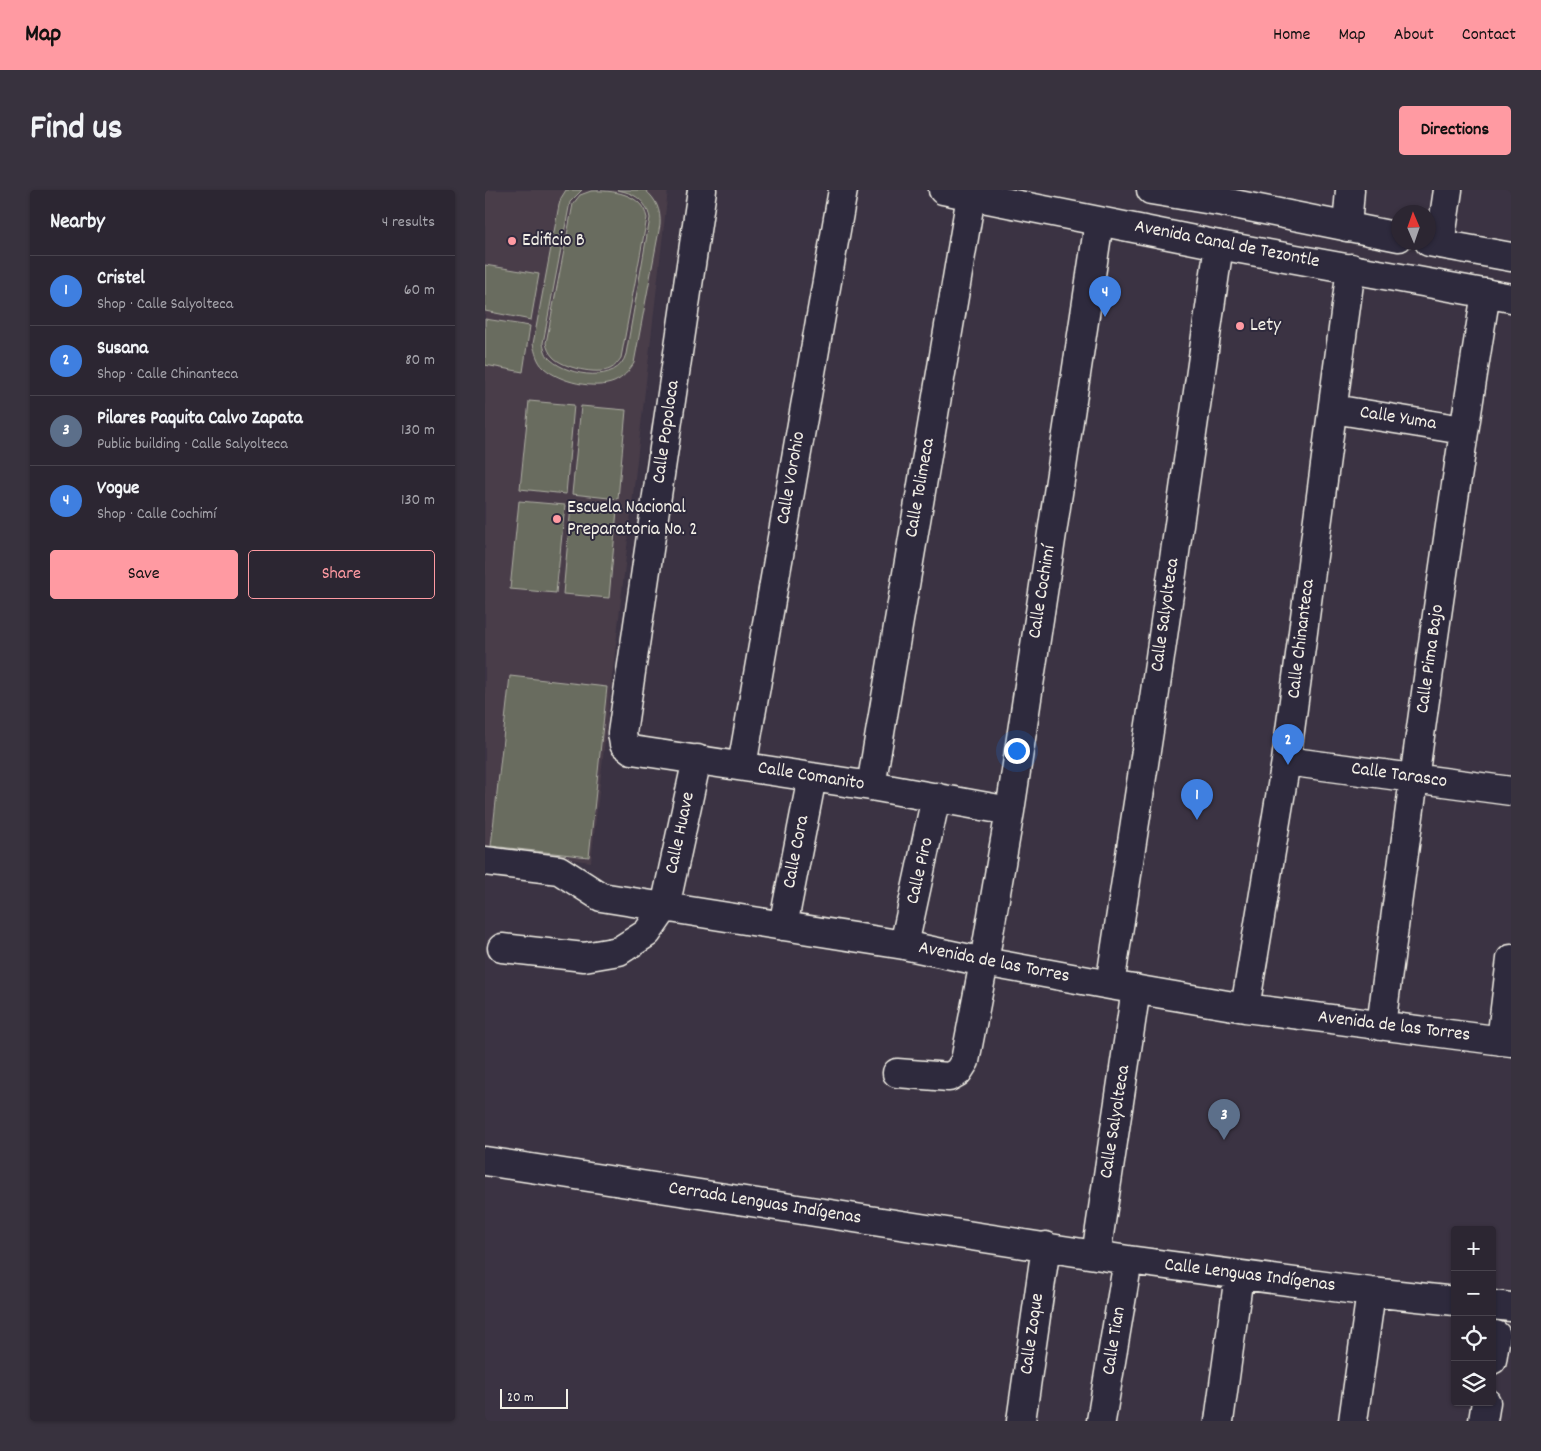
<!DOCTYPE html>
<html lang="en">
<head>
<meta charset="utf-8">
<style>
  :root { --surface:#2c2632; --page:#38323e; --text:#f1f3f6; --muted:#a6a5ac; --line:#48434d; --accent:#ff9aa2 }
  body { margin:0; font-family:Dekko,sans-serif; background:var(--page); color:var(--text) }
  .controls { position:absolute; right:15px; bottom:15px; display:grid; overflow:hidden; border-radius:5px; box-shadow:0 1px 4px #0004 }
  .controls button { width:45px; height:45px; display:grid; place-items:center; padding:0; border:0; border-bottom:1px solid var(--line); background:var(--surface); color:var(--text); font:25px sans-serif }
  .compass { position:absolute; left:906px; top:15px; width:45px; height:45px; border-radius:50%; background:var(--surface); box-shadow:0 1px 4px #0004; rotate:358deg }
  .scale { position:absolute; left:15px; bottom:12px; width:68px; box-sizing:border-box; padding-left:5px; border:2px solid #f4f1e8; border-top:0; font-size:14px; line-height:18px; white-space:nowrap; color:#f4f1e8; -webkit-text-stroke:4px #2f2a3d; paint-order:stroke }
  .you { position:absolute; left:531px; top:560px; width:18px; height:18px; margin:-12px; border:4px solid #fff; border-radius:50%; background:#1a73e8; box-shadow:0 0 0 8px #1a73e833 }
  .badge { display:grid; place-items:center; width:32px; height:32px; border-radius:50%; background:var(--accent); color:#fff; font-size:16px; font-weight:700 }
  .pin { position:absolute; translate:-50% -41px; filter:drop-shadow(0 1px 2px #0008) }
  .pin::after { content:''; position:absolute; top:26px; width:18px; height:15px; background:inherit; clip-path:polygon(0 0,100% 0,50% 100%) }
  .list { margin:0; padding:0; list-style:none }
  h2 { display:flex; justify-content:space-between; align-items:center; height:65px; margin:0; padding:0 20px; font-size:21px }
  h2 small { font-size:16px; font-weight:400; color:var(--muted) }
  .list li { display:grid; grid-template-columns:32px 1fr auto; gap:15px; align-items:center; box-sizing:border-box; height:70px; padding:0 20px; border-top:1px solid var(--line) }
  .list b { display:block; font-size:19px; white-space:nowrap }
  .list p { margin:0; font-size:16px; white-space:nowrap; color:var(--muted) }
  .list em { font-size:16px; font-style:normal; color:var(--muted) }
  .actions { display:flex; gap:10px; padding:15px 20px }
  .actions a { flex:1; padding:11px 0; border:1px solid var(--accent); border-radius:5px; text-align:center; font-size:18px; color:var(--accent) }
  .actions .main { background:var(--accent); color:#111 }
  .icon { flex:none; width:28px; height:28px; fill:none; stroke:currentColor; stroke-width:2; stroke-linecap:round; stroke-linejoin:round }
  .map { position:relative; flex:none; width:1026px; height:1231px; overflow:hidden; border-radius:5px }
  header { display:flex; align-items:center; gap:30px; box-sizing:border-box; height:70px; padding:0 25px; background:var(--accent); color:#111 }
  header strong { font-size:24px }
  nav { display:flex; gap:28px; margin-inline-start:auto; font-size:18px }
  .intro { display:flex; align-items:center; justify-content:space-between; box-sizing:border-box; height:120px; padding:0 30px }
  h1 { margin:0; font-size:35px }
  .button { padding:12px 22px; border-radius:5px; background:var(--accent); color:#111; font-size:18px; font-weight:700 }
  main { display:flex; gap:30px; padding:0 30px }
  aside { flex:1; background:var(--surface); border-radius:5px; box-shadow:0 1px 4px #0004 }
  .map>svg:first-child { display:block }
  .built { fill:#493d4a }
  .green { fill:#696c5e; stroke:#aeaea3 }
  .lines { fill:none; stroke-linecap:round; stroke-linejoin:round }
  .minor-casing { stroke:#f4f1e8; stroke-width:31 }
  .major-casing { stroke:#f4f1e8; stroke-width:31 }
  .minor { stroke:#2f2a3d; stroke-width:28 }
  .major { stroke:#2f2a3d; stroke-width:28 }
  .poi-dot { fill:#ff9aa2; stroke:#2f2a3d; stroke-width:2 }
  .labels { text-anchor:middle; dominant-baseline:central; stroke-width:4; stroke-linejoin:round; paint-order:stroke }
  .poi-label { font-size:19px; fill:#f4f1e8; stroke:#2f2a3d; text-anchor:start }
  .street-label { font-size:19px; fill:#f4f1e8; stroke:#2f2a3d }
</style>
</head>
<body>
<header>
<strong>Map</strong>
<nav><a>Home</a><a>Map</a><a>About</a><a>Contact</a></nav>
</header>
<div class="intro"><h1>Find us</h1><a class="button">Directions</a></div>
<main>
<aside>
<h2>Nearby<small>4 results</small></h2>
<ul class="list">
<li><span class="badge" style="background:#3f7fe0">1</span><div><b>Cristel</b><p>Shop · Calle Salyolteca</p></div><em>60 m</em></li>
<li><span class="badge" style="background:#3f7fe0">2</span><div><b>Susana</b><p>Shop · Calle Chinanteca</p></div><em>80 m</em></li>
<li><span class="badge" style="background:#5c6f8a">3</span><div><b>Pilares Paquita Calvo Zapata</b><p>Public building · Calle Salyolteca</p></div><em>130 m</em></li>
<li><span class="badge" style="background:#3f7fe0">4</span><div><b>Vogue</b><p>Shop · Calle Cochimí</p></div><em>130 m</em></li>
</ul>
<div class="actions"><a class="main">Save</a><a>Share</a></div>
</aside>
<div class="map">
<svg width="1026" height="1231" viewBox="0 0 1026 1231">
  <rect width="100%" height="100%" fill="#3b3343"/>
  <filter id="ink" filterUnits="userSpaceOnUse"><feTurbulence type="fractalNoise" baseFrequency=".02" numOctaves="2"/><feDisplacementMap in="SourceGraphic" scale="10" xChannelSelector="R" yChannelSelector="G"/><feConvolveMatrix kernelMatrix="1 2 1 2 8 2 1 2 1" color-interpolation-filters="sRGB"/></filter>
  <g filter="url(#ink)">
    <path class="built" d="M0,0H183L106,672L0,658Z"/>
    <path class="green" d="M81,0H97L85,12L58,153C59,159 61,166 66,170C84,186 133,194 141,164L165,28C161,10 149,3 132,0H160C171,9 176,20 175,35L149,173C144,181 138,188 129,192C109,200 75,192 59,178C52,172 50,162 48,154L74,15L76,8Z
      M106,1C127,0 157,3 162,28L136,168C133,172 130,177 125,179C112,185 78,178 68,167C64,163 62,158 61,153L88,14L95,5Z
      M0,75L54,84L46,130L0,121Z
      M0,129L45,136L38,182L0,175Z
      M44,211L89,215L81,304L35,299Z
      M96,216L141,220L133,309L87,304Z
      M34,311L80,315L71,403L25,399Z
      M86,316L132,320L124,408L78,404Z
      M25,486L122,497L104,667L6,656Z"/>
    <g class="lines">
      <defs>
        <path id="minor" d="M217,0L137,543L139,554L147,560L386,596L525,621
          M862,37L865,0
          M955,54L963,0
          M848,219L978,240
          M801,571L1026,601
          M257,576L358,0
          M386,596L487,0
          M0,671L74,680L116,707L419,755L499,772L625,795L760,818L1026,852
          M298,736L327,587
          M419,755L451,607
          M17,758L99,767L134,761L162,743L180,717L212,569
          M625,795L670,502L734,55
          M760,818L801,571L866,78
          M896,836C928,591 961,347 1001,103
          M1016,851L1026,769
          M412,883L464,887L473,882L480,871L499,772L525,621L614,32
          M0,971L643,1070L886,1102L970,1111
          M611,1065L651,799
          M1007,1115L1026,1117
          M1007,1170L1011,1145
          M536,1231L561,1056
          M616,1231L643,1070
          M734,1231L754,1085
          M868,1231L886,1102
          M998,1231L1001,1212"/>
        <path id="major" d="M458,0L734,55L1026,108
          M666,0L739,12L914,47
          M944,52L1026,67"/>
      </defs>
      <use href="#minor" class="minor-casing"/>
      <use href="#major" class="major-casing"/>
      <use href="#minor" class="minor"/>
      <use href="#major" class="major"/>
    </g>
  </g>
  <g class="poi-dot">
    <circle cx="27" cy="51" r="5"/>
    <circle cx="755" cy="136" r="5"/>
    <circle cx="72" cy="329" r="5"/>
  </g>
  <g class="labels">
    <g class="poi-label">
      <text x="37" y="51">Edificio B</text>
      <text x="765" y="136">Lety</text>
      <text x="82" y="318">Escuela Nacional<tspan x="82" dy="22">Preparatoria No. 2</tspan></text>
    </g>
    <g class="street-label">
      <text transform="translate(742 55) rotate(11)">Avenida Canal de Tezontle</text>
      <text transform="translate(913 229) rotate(9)">Calle Yuma</text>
      <text transform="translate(182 242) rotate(-82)">Calle Popoloca</text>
      <text transform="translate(307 288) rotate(-80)">Calle Vorohio</text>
      <text transform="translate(436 298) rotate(-80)">Calle Tolimeca</text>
      <text transform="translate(558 402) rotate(-81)">Calle Cochimí</text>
      <text transform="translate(681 425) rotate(-82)">Calle Salyolteca</text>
      <text transform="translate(817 449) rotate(-83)">Calle Chinanteca</text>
      <text transform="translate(946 469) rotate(-82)">Calle Pima Bajo</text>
      <text transform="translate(914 586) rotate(8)">Calle Tarasco</text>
      <text transform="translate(326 587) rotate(9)">Calle Comanito</text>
      <text transform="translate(196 643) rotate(-78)">Calle Huave</text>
      <text transform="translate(312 662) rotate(-79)">Calle Cora</text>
      <text transform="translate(436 681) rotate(-77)">Calle Piro</text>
      <text transform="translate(509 773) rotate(11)">Avenida de las Torres</text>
      <text transform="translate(909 837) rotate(7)">Avenida de las Torres</text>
      <text transform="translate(631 932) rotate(-81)">Calle Salyolteca</text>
      <text transform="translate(280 1014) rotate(9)">Cerrada Lenguas Indígenas</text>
      <text transform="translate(765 1086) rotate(7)">Calle Lenguas Indígenas</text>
      <text transform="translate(548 1144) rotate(-82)">Calle Zoque</text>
      <text transform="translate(630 1151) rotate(-81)">Calle Tian</text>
    </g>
  </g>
</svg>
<div class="controls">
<button>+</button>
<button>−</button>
<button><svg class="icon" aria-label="locate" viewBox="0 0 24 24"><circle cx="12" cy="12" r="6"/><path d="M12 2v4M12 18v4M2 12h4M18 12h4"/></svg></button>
<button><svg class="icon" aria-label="layers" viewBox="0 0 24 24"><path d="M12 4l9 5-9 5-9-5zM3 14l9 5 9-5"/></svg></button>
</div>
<svg class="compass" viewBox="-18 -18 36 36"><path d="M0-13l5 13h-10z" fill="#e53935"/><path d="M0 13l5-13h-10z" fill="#a6a5ac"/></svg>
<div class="scale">20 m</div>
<div class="you"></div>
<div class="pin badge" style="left:712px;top:630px;background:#3f7fe0">1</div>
<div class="pin badge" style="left:803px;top:575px;background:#3f7fe0">2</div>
<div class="pin badge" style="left:739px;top:950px;background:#5c6f8a">3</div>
<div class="pin badge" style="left:620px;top:127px;background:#3f7fe0">4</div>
</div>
</main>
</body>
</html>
